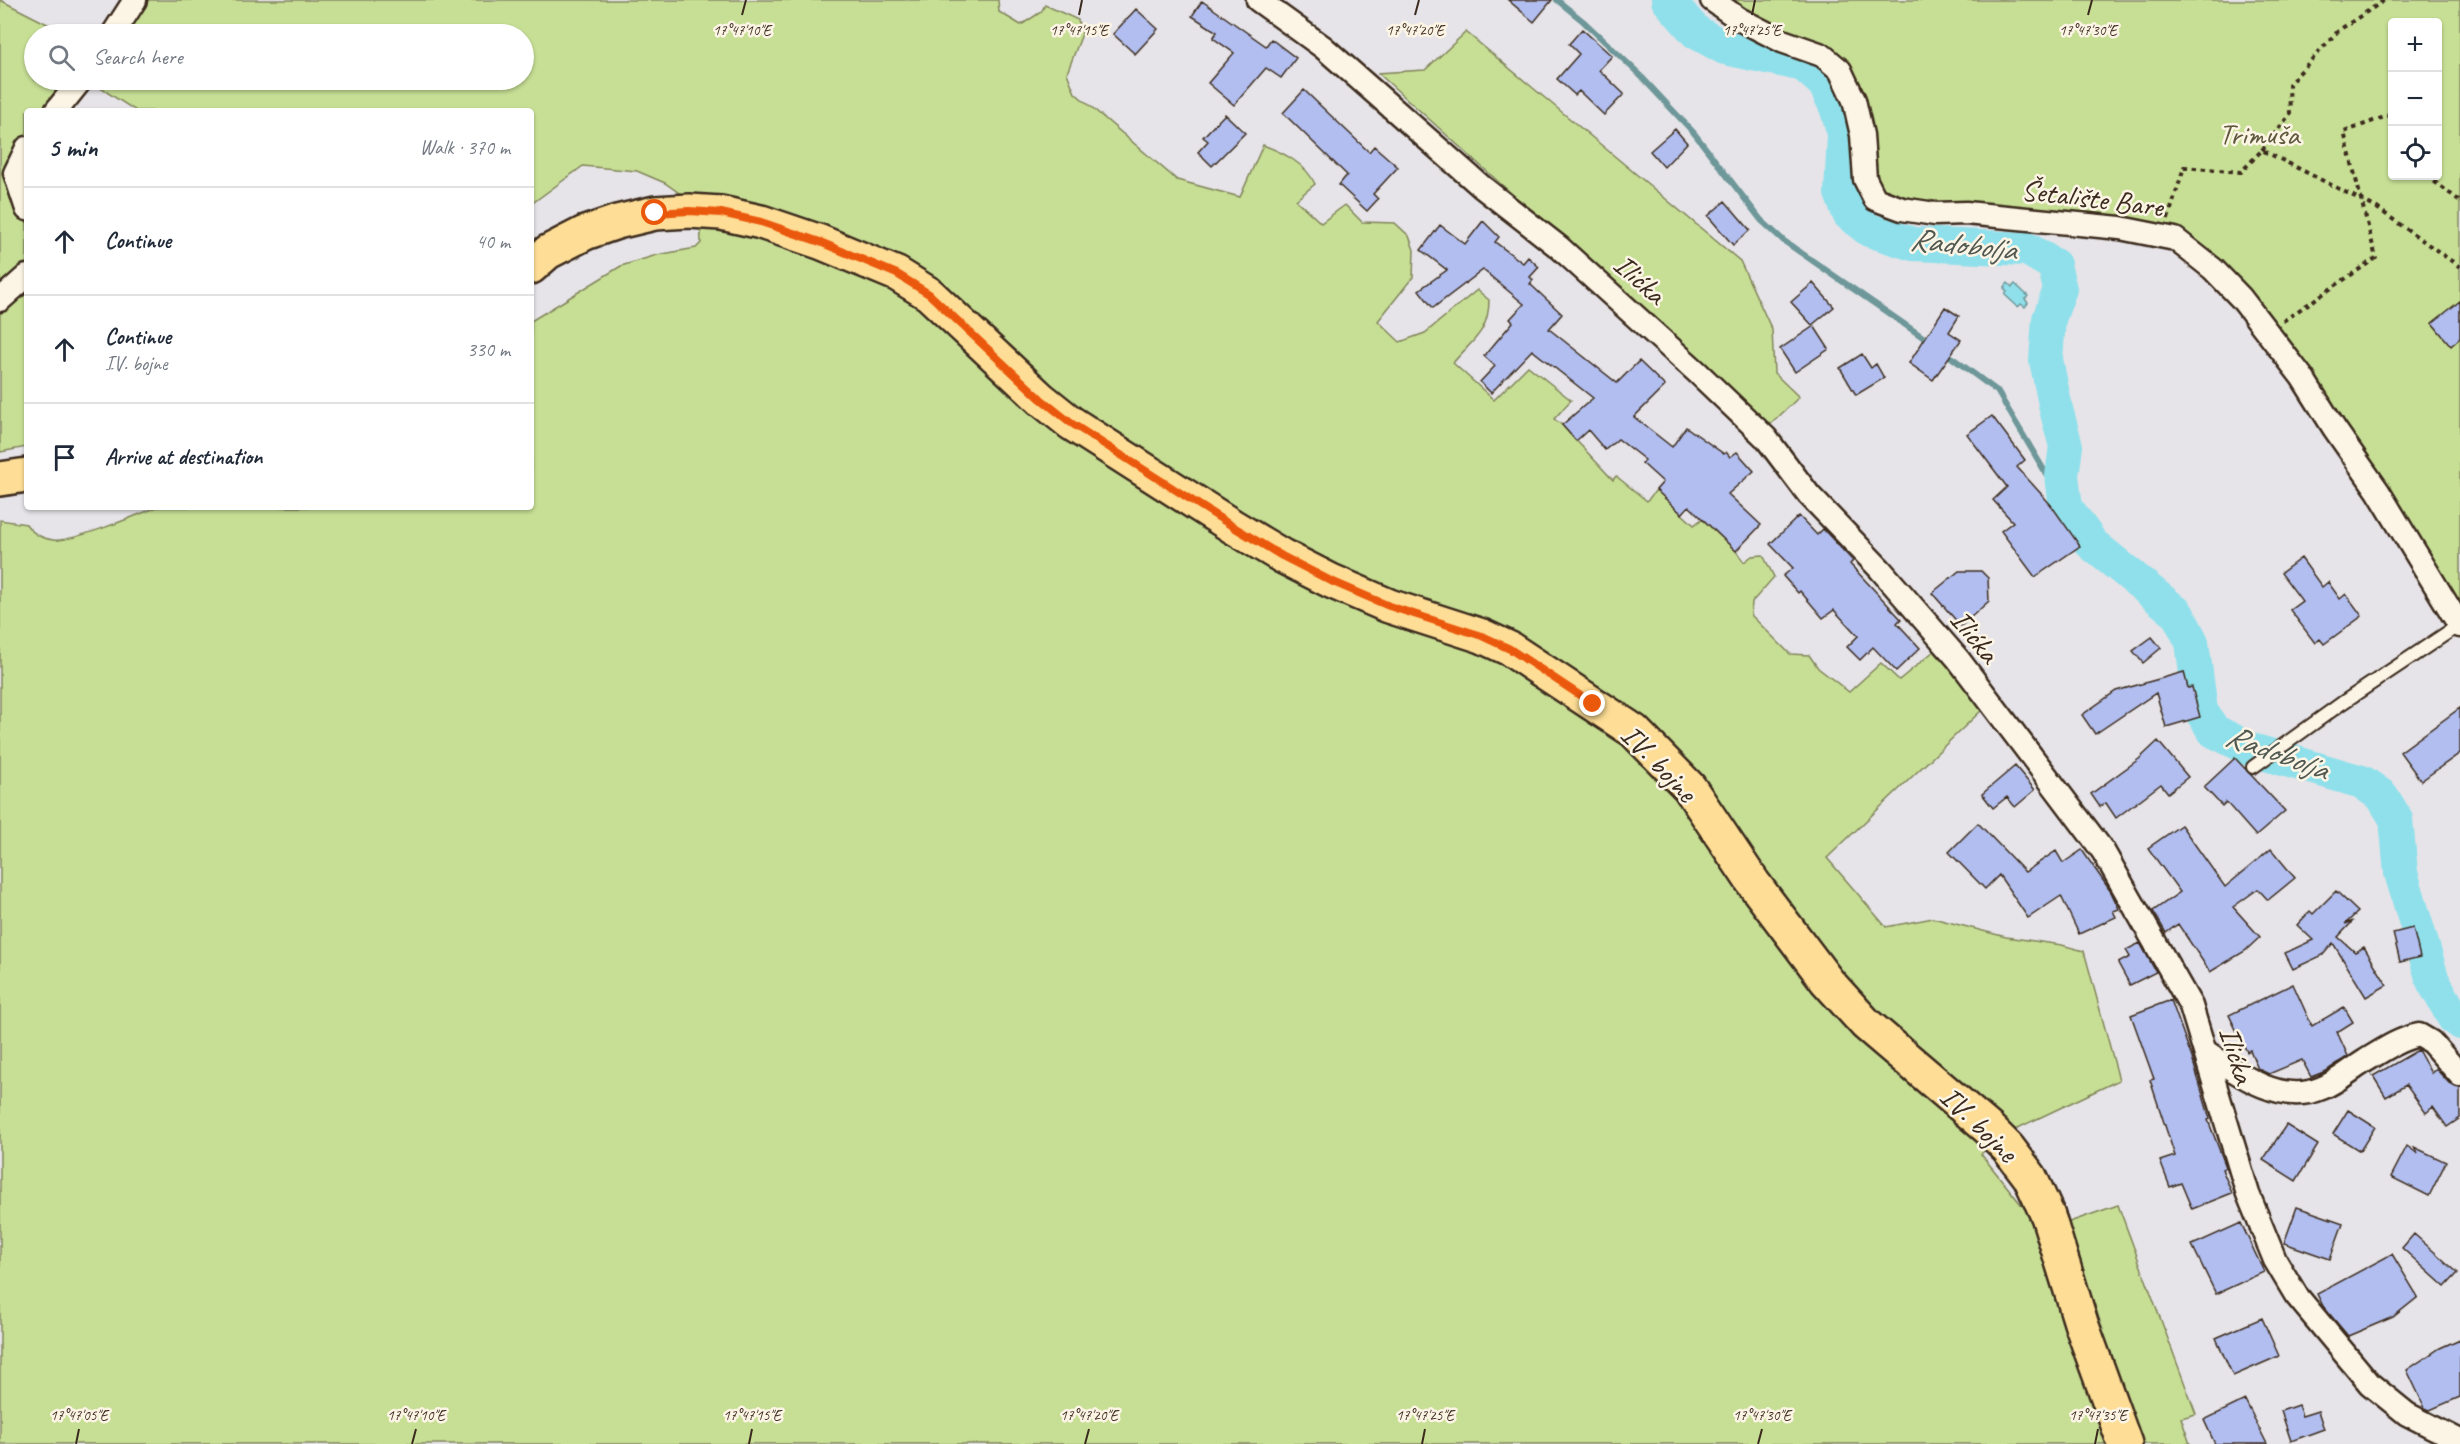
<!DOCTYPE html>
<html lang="en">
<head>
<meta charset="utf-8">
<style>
  :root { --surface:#fff; --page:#f2f2f3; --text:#1f2937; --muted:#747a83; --line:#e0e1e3 }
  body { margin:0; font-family:Caveat,sans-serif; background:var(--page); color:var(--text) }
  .controls { position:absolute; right:18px; top:18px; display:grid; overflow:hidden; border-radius:6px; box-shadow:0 2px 4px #0004 }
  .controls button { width:54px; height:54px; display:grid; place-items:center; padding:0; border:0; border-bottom:2px solid var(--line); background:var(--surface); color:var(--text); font:30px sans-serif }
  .stop { position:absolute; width:18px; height:18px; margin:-14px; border:4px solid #ea580c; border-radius:50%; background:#fff }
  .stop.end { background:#ea580c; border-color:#fff; box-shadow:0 2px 6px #0008 }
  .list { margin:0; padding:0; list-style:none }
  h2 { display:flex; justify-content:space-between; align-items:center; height:78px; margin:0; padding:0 24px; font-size:26px }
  h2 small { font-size:20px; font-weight:400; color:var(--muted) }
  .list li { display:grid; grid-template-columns:39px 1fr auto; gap:18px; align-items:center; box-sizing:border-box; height:108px; padding:0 24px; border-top:2px solid var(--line) }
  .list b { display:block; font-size:22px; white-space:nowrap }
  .list p { margin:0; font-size:20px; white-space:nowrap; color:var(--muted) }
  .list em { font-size:20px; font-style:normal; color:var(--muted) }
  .icon { flex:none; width:33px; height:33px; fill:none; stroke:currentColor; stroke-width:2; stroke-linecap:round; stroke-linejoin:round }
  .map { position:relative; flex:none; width:2460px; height:1444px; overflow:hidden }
  .search { position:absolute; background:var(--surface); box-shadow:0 2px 4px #0004; left:24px; top:24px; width:510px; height:66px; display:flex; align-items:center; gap:15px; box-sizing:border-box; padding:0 21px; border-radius:33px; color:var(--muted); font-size:22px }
  .panel { position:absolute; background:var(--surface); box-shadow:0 2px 4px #0004; left:24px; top:108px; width:510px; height:402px; border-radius:6px }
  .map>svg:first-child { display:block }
  .green { fill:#c7df95; stroke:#81845a; stroke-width:1.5; fill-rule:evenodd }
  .water { fill:#90e0eb; stroke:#6e9799; stroke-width:1.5 }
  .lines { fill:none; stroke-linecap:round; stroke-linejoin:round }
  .stream { stroke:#6e9799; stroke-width:6 }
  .river { stroke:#90e0eb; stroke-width:34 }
  .building { fill:#b1beef; stroke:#3b2a1e; stroke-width:1.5 }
  .lane-casing { stroke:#3b2a1e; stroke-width:16 }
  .street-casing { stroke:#3b2a1e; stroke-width:27 }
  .primary-casing { stroke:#3b2a1e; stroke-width:38 }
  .path { stroke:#3b2a1e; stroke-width:4; stroke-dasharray:4.5 4.5; stroke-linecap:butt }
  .lane { stroke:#fcf5e5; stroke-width:12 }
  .street { stroke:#fcf5e5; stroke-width:22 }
  .primary { stroke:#fede96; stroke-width:33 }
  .route { stroke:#ea580c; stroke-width:8 }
  .ticks { fill:none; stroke:#3b2a1e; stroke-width:2 }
  .labels { text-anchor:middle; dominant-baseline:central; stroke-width:5; stroke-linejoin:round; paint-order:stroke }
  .park-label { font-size:30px; fill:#5e573c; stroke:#fcf5e5 }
  .street-label { font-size:30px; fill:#3b2a1e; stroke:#fcf5e5 }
  .water-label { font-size:32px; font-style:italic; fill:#505851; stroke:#fcf5e5 }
  .ticks-label { font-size:15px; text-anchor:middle; fill:#3b2a1e; stroke:#fcf5e5; stroke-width:5; stroke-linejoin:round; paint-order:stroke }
</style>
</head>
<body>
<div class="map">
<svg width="2460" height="1444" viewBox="0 0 2460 1444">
  <rect width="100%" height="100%" fill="#e6e4e8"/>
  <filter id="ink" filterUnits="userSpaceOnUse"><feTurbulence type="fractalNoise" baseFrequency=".0167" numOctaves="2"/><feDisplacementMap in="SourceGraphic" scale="12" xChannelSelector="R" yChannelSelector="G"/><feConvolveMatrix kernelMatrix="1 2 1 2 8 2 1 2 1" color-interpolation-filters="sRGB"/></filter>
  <g filter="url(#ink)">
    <path class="green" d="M0,0L67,34H34V80H81L56,111H27V447L0,452Z
      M135,0H998L999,12L1021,25L1041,12L1045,5L1078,20L1082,34L1067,73L1075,93L1177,180L1240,197L1263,145C1284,153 1306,164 1315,184L1296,200L1321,223L1345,205L1362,222L1395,223L1409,236L1414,250L1413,277L1378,321L1400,342L1425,333L1477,290L1489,300C1489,333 1471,341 1453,363L1494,400L1528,366L1571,400L1554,419L1562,425L1613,480L1616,476L1647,501L1656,490L1694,525L1702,519L1736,551L1744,562L1752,556L1763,555L1774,577L1752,602L1751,615L1790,654L1809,655L1818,668L1849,692L1881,663L1899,680L1934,651L1984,708L1827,858L1886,927L1933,918L2006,937L2062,945L2084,951L2119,1080L2003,1135L1981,1154L2028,1213L2038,1233L2118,1205L2196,1414L2181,1418L2190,1444H0V520L26,524C33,534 41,538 53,540C70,543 138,515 157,507H531V321L621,266L657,255L696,248L701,243L700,208L665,183L637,171L583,166L531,204V111H136L88,80H524V34H113Z
      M1712,0H2460V627L2302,377L2175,239L1875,199L1840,70ZM2392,22H2438V176H2392Z
      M1466,32L1740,261L1772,330L1774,373L1799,397L1769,426L1378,73L1425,70Z"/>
    <path class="water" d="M2008,283L2012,287L2015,284L2028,296L2025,299L2028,303L2025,307L2021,304L2018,307L2005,295L2007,292L2004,288Z"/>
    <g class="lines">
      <path class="stream" d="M1557,0L1583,21L1637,72L1694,133L1761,220L1784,241L1930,342
        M1943,351L1997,391L2047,475L2064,495"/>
      <path class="river" d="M1668,0L1696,32L1725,48L1804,65L1824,83L1836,107L1844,134L1841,193L1849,214L1869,230L1913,244L2027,249L2054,265L2060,289L2049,319L2046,360L2056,409L2066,446L2062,476L2066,507L2092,544L2177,613L2192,642L2201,711L2214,731L2252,750L2362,782L2382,796L2396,819L2401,873L2433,981L2454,1018L2460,1023"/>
    </g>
    <path class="building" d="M1508,0H1552L1534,22Z
      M1202,1L1266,46L1271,39L1296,58L1281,78L1266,68L1234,105L1208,83L1234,53L1213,38L1217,32L1192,16Z
      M1136,9L1158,29L1135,54L1113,34Z
      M1582,29L1612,56L1599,70L1624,94L1604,115L1579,91L1575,95L1557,79L1579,54L1569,44Z
      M1304,90L1369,152L1374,146L1398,167L1373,194L1378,199L1367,211L1339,185L1347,175L1283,113Z
      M1225,114L1245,133L1212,166L1198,152L1208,141L1203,137Z
      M1675,129L1687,143L1664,167L1650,151Z
      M1725,201L1750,230L1733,245L1708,216Z
      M1483,221L1499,237L1495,242L1523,263L1528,257L1539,267L1530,277L1533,280L1530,284L1562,314L1549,329L1617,383L1639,361L1665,386L1634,417L1672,447L1686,427L1724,454L1726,452L1730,457L1737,452L1754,471L1728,494L1761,525L1736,551L1689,506L1682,514L1656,490L1663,482L1642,463L1645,460L1618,439L1605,450L1588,430L1576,441L1562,425L1593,398L1532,350L1491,393L1480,382L1495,366L1484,356L1513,322L1510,319L1524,304L1483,270L1433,308L1419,290L1447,270L1421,250L1440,225L1465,244Z
      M1813,283L1834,307L1812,325L1791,302Z
      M2460,301V338L2451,346L2432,323Z
      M1945,307L1959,316L1949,332L1961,340L1933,380L1909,363Z
      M1814,326L1829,349L1795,372L1780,349Z
      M1862,354L1871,368L1876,364L1884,378L1856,395L1840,368Z
      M1992,416L2025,460L2017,467L2051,505L2080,546L2035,577L2001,531L2013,522L1993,500L2007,487L1967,434Z
      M1799,516L1817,535L1823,529L1853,561L1850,564L1901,619L1897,623L1920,648L1896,671L1873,647L1860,660L1847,647L1858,636L1834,610L1823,618L1800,591L1798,593L1783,576L1793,568L1770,544Z
      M2301,558L2322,587L2328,582L2340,599L2346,594L2362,616L2324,644L2320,639L2315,643L2290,610L2302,601L2281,573Z
      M1959,571H1981L1988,578L1989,601L1961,626L1932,593Z
      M2152,637L2161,648L2143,663L2133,651Z
      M2184,672L2188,688L2192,687L2200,717L2166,727L2156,693L2095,734L2082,715L2116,691Z
      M2460,708V753L2421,781L2400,752Z
      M2158,741L2188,777L2168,793L2161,784L2116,818L2106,803L2100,807L2091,794L2139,759Z
      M2235,758L2285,811L2256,836L2226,802L2222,806L2204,787Z
      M2015,766L2035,790L2015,807L2007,797L1993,808L1982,794Z
      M1978,823L2025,872L2056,851L2063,863L2082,850L2111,892L2119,909L2113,911L2116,917L2079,934L2061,896L2028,918L1999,875L1985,889L1949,852Z
      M2181,825L2225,887L2271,849L2295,878L2268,900L2258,889L2233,907L2260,937L2245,951L2210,972L2178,924L2166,933L2153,911L2180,892L2148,848Z
      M2336,891L2358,912L2345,924L2353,921L2338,937L2355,952L2364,947L2387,985L2366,997L2333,943L2323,955L2293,969L2285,953L2313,940L2297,925L2310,911L2313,914Z
      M2413,928L2420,957L2400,962L2393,933Z
      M2140,943L2156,972L2130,985L2118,963L2130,957L2126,950Z
      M2293,984L2312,1026L2344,1007L2353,1022L2337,1032L2348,1056L2326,1071L2311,1077L2302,1060L2269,1074L2258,1069L2250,1050L2247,1052L2229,1015Z
      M2171,1000L2192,1058L2210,1119L2208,1120L2226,1167L2222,1169L2232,1193L2192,1209L2181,1183L2170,1187L2160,1161L2175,1156L2150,1080L2154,1079L2131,1015Z
      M2418,1050L2431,1073L2436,1069L2450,1084L2460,1088V1118L2447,1127L2433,1107L2426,1113L2406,1085L2386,1097L2373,1076Z
      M2348,1110L2375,1127L2360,1151L2333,1134Z
      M2286,1125L2318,1145L2296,1181L2263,1160Z
      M2407,1146L2418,1154L2414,1147L2446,1162L2429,1196L2391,1177Z
      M2297,1207L2343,1223L2330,1259L2284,1243Z
      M2241,1223L2264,1272L2216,1294L2192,1245Z
      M2414,1234L2458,1273L2445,1287L2402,1248Z
      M2392,1254L2418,1297L2393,1317L2348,1336L2323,1306L2317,1294Z
      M2262,1318L2279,1356L2233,1376L2216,1338Z
      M2460,1339V1397L2430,1410L2425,1408L2407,1370L2440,1348Z
      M2245,1400L2267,1444H2215L2204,1420Z
      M2298,1405L2302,1416L2318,1411L2324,1429L2291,1441L2281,1411Z"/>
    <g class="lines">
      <defs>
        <path id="lane" d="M2253,767L2342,703L2459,625"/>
        <path id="street" d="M1258,0L1323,47L1482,187L1560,248L1697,372L1766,438L1809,495L1880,569L1958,659L2103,851L2191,1006L2248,1194L2275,1260L2296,1295L2370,1384L2407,1414L2460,1441
          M1712,0L1739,19L1782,41L1822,55L1840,70L1854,100L1862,135L1865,179L1875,199L1902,209L1935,214L1966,213L2120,228L2175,239L2213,269L2241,298L2302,377L2334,428L2378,491L2460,626
          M113,34L135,0
          M56,111L81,80
          M27,148L15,173L27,209
          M0,300L27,276
          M2205,1051C2238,1074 2281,1106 2322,1088C2337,1082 2352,1069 2365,1061C2383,1050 2399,1039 2419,1035L2431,1042L2460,1075"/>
        <path id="primary" d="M531,267L548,252L585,233L617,222L655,213L689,211L721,213L761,222L820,242L897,274L929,294L1041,399L1071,423L1232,526L1282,556L1331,581L1389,606L1482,636L1510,649L1634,731L1689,787L1754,884L1827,981L1866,1024L1988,1128L2008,1148L2030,1177L2048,1216L2082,1326L2125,1444
          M0,479L27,475"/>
      </defs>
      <use href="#lane" class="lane-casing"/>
      <use href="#street" class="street-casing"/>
      <use href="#primary" class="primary-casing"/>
      <path class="path" d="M2262,150L2290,114L2289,84L2339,30L2385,0
        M2427,176L2460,201
        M2168,219L2184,167L2241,172L2262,150L2377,208L2460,267
        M2283,321L2376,258L2344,132L2392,114"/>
      <use href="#lane" class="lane"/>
      <use href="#street" class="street"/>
      <use href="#primary" class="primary"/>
    </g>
  </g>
  <g class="lines" filter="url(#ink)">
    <path class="route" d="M655,213L689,211L721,213L761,222L820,242L897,274L929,294L1041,399L1071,423L1232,526L1282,556L1331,581L1389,606L1482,636L1510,649L1593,704"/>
  </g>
  <path class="ticks" d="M742,15L746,0M1079,15L1082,0M1415,15L1419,0M1752,15L1755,0M2088,15L2092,0M76,1444L79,1429M412,1444L416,1429M749,1444L752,1429M1085,1444L1089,1429M1422,1444L1425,1429M1758,1444L1762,1429M2095,1444L2098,1429"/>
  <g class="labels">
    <g class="park-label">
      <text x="2259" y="134">Trimuša</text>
    </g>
    <g class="street-label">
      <text transform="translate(2092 198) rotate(7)">Šetalište Bare</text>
      <text transform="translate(1640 279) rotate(42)">Ilićka</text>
      <text transform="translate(1975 636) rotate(51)">Ilićka</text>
      <text transform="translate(1659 763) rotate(46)">IV. bojne</text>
      <text transform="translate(2237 1055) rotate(73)">Ilićka</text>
      <text transform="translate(1979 1124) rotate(44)">IV. bojne</text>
    </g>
    <g class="water-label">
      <text transform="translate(1963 244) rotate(6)">Radobolja</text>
      <text transform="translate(2277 752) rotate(20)">Radobolja</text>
    </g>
  </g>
  <g class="ticks-label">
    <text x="742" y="35">17°47'10"E</text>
    <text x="1079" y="35">17°47'15"E</text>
    <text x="1415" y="35">17°47'20"E</text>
    <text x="1752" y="35">17°47'25"E</text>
    <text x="2088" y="35">17°47'30"E</text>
    <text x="79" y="1420">17°47'05"E</text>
    <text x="416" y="1420">17°47'10"E</text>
    <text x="752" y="1420">17°47'15"E</text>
    <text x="1089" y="1420">17°47'20"E</text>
    <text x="1425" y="1420">17°47'25"E</text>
    <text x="1762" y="1420">17°47'30"E</text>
    <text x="2098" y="1420">17°47'35"E</text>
  </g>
</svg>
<div class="controls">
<button>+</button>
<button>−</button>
<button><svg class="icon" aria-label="locate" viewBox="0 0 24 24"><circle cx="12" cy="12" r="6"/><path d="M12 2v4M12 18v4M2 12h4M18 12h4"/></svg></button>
</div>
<div class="stop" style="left:655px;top:213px"></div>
<div class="stop end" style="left:1593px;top:704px"></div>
<div class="search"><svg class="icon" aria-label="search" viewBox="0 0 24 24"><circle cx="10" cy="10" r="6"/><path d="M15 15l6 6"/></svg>Search here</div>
<section class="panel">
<h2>5 min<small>Walk · 370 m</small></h2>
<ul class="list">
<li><svg class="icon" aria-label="ahead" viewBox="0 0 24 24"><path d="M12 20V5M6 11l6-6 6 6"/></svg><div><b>Continue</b></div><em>40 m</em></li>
<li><svg class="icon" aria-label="ahead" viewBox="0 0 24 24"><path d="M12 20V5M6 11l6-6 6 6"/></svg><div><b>Continue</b><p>IV. bojne</p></div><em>330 m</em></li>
<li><svg class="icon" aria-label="arrive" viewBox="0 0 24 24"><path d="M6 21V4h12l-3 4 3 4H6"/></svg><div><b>Arrive at destination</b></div></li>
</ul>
</section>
</div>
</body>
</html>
